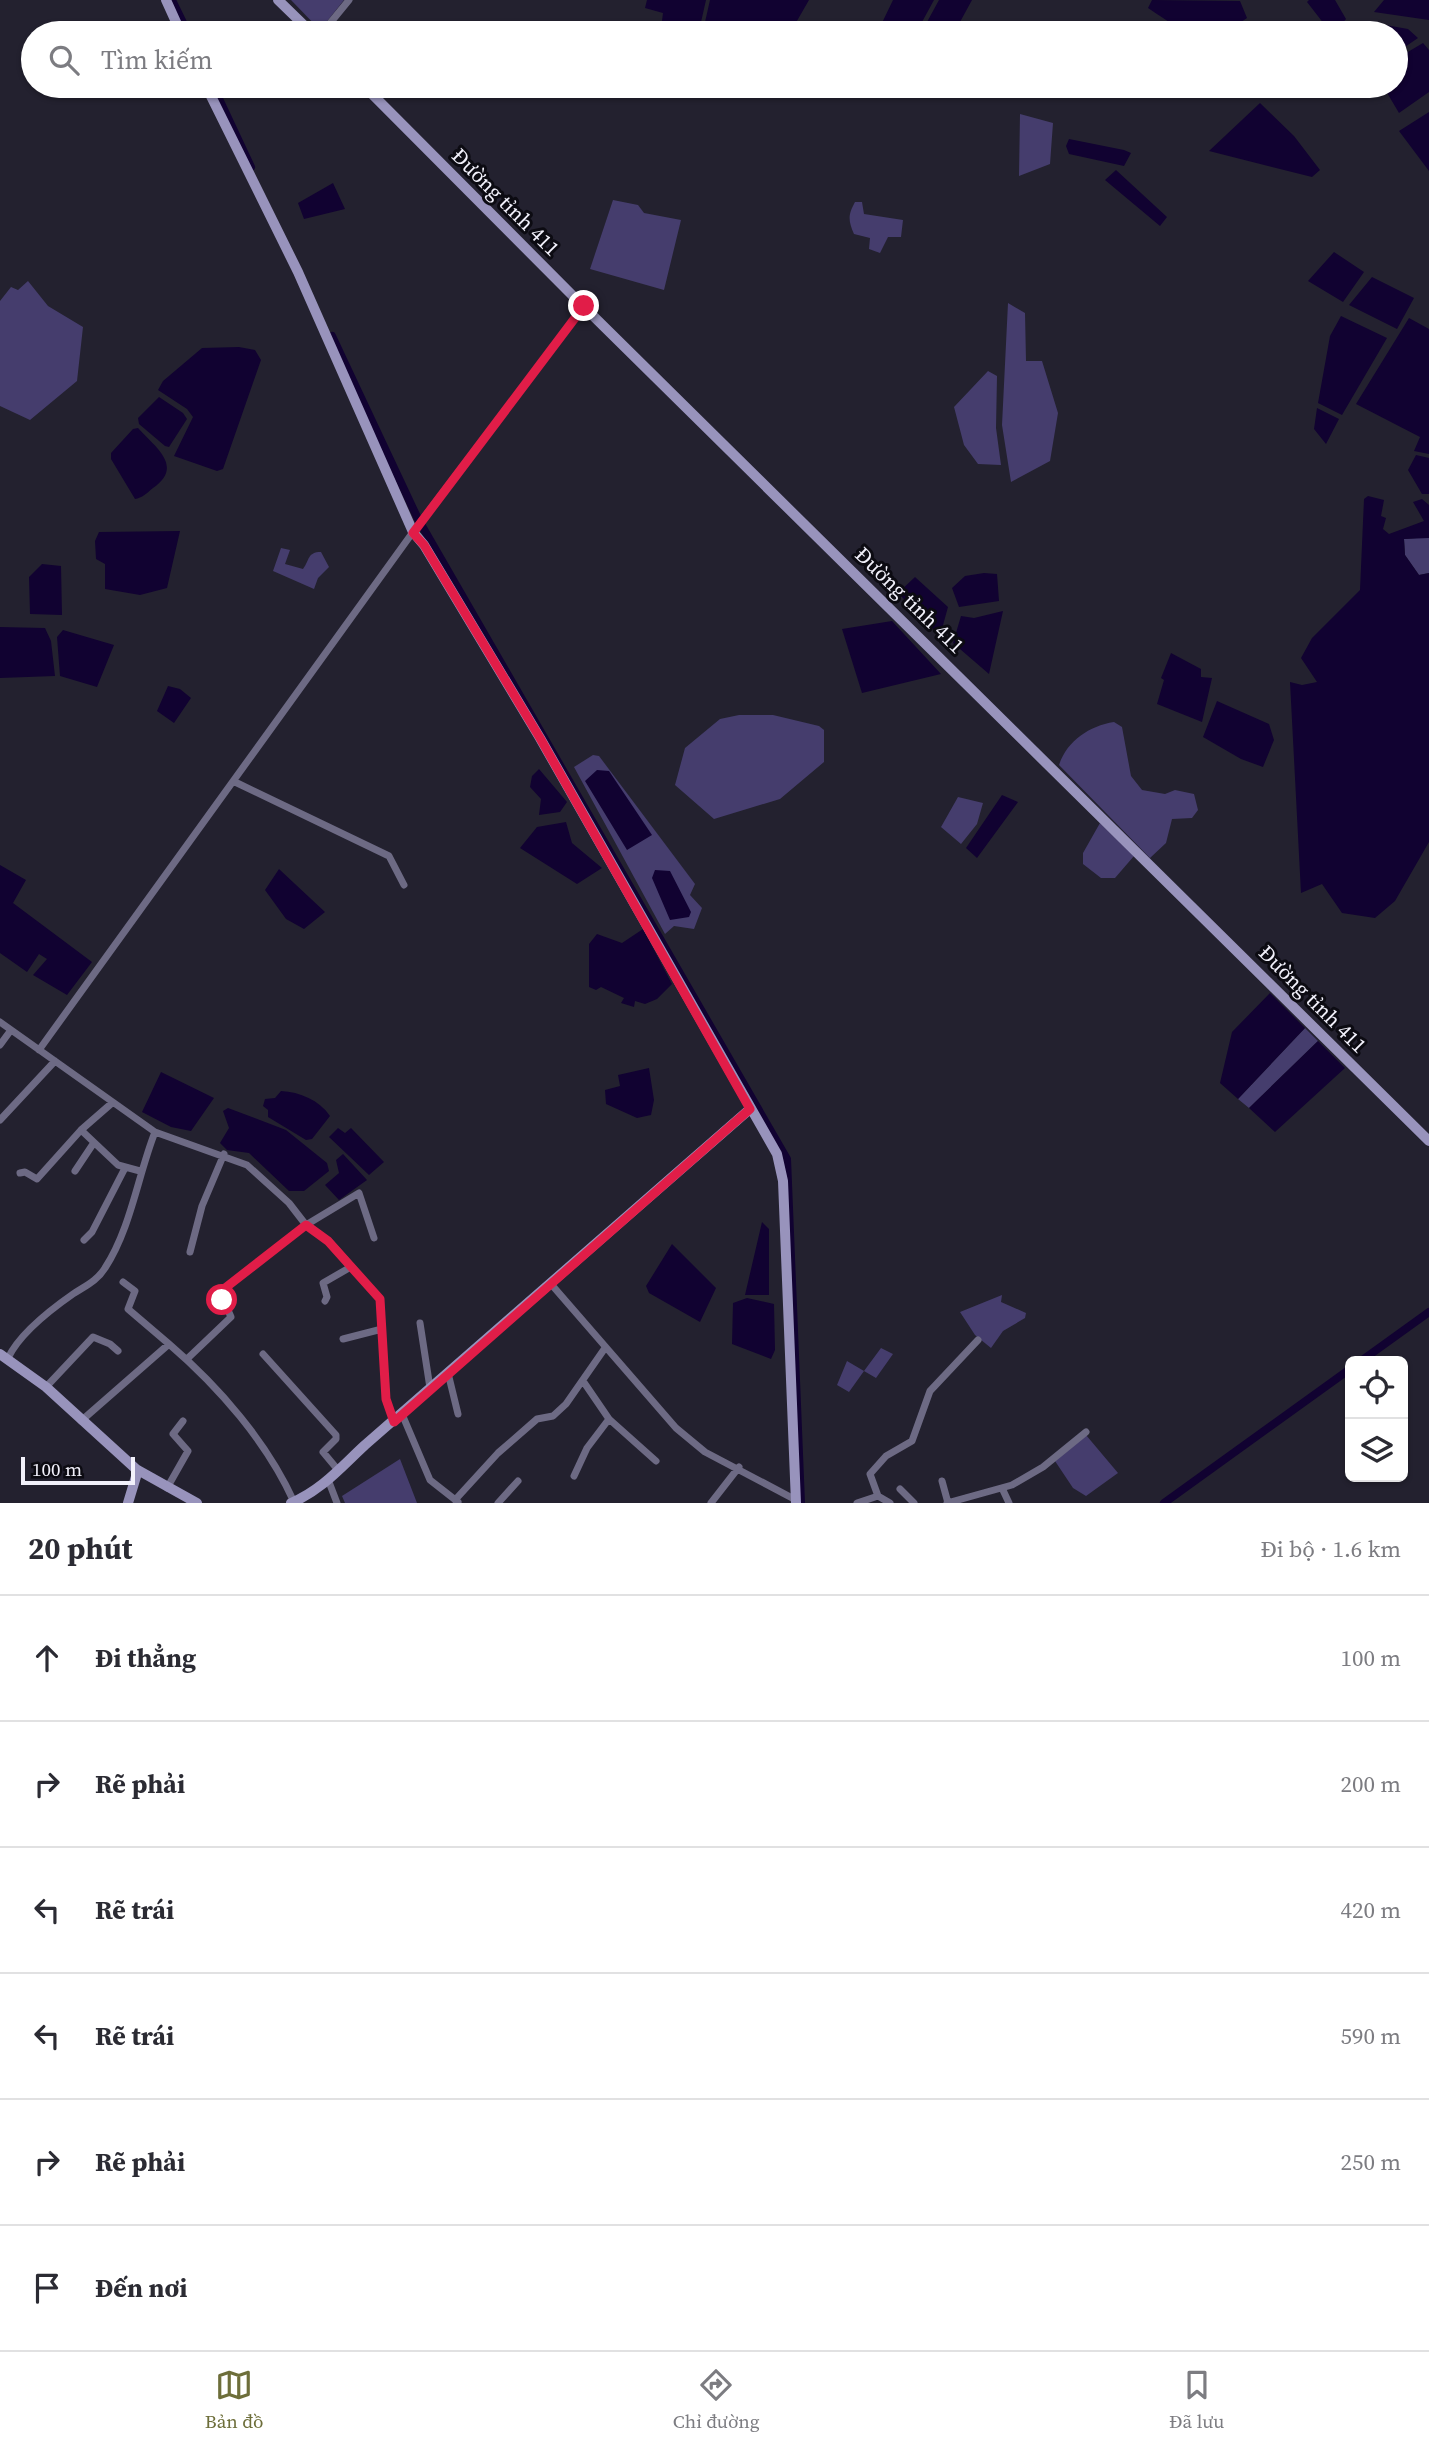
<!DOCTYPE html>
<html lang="vi">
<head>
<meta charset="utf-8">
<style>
  :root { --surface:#fff; --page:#f2f2f3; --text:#2b2b33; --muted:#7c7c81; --line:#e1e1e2; --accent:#6d6e3a }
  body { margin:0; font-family:"Source Serif 4",serif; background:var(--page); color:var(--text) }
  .controls { position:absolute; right:21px; bottom:21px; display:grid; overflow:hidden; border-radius:10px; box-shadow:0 2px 5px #0004 }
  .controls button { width:63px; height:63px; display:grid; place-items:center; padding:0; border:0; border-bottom:2px solid var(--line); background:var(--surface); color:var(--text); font:35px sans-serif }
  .scale { position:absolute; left:21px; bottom:18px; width:114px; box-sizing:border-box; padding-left:7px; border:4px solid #f2f1fb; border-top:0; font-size:19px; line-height:24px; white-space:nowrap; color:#f2f1fb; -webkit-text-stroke:5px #0c0b12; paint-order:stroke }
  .stop { position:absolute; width:21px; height:21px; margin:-16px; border:5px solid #e11d48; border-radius:50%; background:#fff }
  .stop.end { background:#e11d48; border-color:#fff; box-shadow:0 2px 7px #0008 }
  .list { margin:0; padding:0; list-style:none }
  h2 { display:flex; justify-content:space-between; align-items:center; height:91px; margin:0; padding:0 28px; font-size:30px }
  h2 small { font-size:23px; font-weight:400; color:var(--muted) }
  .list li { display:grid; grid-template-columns:46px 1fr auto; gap:21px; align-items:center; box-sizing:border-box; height:126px; padding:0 28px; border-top:2px solid var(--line) }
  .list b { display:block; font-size:26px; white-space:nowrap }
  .list em { font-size:23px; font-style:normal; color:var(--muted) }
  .icon { flex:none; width:38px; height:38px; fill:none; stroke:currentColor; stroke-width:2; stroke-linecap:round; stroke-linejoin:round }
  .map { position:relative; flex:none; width:1429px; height:1503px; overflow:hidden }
  .search { position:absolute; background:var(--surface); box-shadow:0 2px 5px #0004; left:21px; right:21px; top:21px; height:77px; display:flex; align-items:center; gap:18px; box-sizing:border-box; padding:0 24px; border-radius:38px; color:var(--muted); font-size:26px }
  .sheet { height:847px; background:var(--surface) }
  nav { display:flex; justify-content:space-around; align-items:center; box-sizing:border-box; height:98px; border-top:2px solid var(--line); background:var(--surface); font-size:19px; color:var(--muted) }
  nav a { display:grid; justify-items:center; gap:4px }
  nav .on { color:var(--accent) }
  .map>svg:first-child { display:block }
  .green { fill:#453d6d }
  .water { fill:#110231 }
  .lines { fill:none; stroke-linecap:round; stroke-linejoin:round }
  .canal { stroke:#110231; stroke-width:8 }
  .street { stroke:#6d6a84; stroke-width:7 }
  .secondary { stroke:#9893bc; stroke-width:10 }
  .route { stroke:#e11d48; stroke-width:9 }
  .labels { text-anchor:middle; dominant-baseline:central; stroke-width:6; stroke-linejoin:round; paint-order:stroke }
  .street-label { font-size:21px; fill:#f2f1fb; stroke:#0c0b12 }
</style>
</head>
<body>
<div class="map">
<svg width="1429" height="1503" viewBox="0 0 1429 1503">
  <rect width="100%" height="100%" fill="#23212f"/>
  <path class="green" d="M291,0H344L320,30Z
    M1020,114L1053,123L1050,164L1019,176Z
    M613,200L638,205L644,213L681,220L664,290L590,269Z
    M855,202H862L864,214L903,220L901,237H888L880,253L869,249L870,238L854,234C848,220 848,215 855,202Z
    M28,281L48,306L83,327L77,381L30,420L0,406V301L11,287L18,290Z
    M1008,303L1025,313L1026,361H1042L1058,413L1050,461L1011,482L1002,425Z
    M988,371L997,376L996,428L1001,465L978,464L964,445L954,407Z
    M1429,537V573L1419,575L1405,555L1404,539Z
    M281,548L290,550L285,564L303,569C310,560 307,552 321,552L329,567L318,578L314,589L273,571Z
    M739,715H773L819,726L824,730V762L780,799L714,819L675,785L685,748L720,719Z
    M1114,722L1122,727L1131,776L1142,790L1165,794L1175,790L1194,794L1198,810L1192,818L1172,819L1166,843L1150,858L1059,765C1067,741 1089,726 1114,722Z
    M593,755L599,756L695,884L690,895L702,908L694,929L674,926L665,934L574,767Z
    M958,797L983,803L977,824L961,844L941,827Z
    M1100,823L1134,856L1115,878H1101L1083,864V853Z
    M1305,1028L1318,1041L1249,1108L1238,1099Z
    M1002,1295L1001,1302L1026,1313L1025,1318L1003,1331L991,1348L975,1335L960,1312Z
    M881,1348L893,1354L876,1378L864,1371L849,1392L837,1385L847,1361L864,1371Z
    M1086,1435L1118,1473L1086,1496L1073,1488L1055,1461Z
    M400,1459L417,1503H345L342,1496Z"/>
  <path class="water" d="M647,0H706L699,31L662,21L663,13L645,8Z
    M710,0H809L790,33L703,31Z
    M893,0H934L916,33H899L881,25Z
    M939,0H972L954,33H921Z
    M1152,0L1240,1L1247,18C1206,48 1185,33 1148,8Z
    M1309,0H1335L1346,19L1336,31L1328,29L1307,2Z
    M1384,0H1429V20L1374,12Z
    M1374,23L1408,29L1418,38L1396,53V33H1364Z
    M1423,43L1429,50V92L1399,113L1383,86H1396V59Z
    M1260,103L1294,136L1320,170L1312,177L1209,151Z
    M1429,112V171L1399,131Z
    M1069,139L1124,150L1131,153L1124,166L1069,154L1066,146Z
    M1116,170L1167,217L1160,226L1105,180Z
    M333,183L345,209L304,219L298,203Z
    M1334,252L1364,272L1343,302L1308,281Z
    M1372,277L1414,298L1397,329L1349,305Z
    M1341,316L1387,338L1342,415L1318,403L1330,336Z
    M1409,318L1429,329V454L1414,451L1420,437L1356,404Z
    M239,347L255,350L261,360L223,469L217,471L174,456L193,417L187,409L158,390L163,381L202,348Z
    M159,397L183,413L187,419L169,447L165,446L139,424L138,418Z
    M1317,408L1339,419L1326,444L1314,429Z
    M138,428C156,448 184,466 153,488C147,493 142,498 135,499L111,459V453L133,429Z
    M1416,455L1429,458V494H1422L1408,470Z
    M1368,496L1384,500L1381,516L1386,518L1383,529L1389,534L1424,521L1413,502L1422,499L1429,505V538L1404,539L1405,555L1419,575L1429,573V842L1395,901L1375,918L1342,913L1322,884L1301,893L1290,682L1302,685L1317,682L1301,658L1312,638L1360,590L1364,499Z
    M180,531L167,588L140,595L105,589V564L96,559L95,541L99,532Z
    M42,564L61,566L62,615L30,614L29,577Z
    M984,573L997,574L999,601L959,607L952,588L965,576Z
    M915,577L948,607L940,636L898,593Z
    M1003,611L989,674L953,643L961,616L974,618Z
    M892,621L941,674L862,693L842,629Z
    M0,627L45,628L51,641L55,676L0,678Z
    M63,630L114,645L97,687L60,676L57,637Z
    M1171,653L1201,669V677L1212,678L1202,722L1157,704L1164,680L1161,678Z
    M168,686L180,689L191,698L174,723L157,711Z
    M1217,701L1269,724L1274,740L1263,767L1241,759L1203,737Z
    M539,769L567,802L560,812L539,815L541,799L530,787L532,776Z
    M597,770L609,771L652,835L627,850L585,781Z
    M1002,795L1018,802L977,858L966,848Z
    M566,822L572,843L602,868L577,884L520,848L537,827Z
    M0,865L26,880L13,903L92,962L67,995L33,975L47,959L39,954L27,972L0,953Z
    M279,869L325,912L304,929L286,919L265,890Z
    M655,870L670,871L691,912L689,917L670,920L652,878Z
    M643,929L672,984L657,999L645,1004L635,1001L634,1007L621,1003L624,998L601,987L596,990L589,987V944L597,934L622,943Z
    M1270,993L1305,1028L1238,1099L1220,1083L1232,1032Z
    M1318,1041L1345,1068L1275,1132L1249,1108Z
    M649,1068L654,1100L651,1115L637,1118L606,1104L605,1090L620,1086L618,1075Z
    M161,1072L214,1098L191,1131L171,1127L142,1112Z
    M281,1091C300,1092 319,1100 330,1116L312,1139L306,1140L268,1117V1110L263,1106L265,1099L275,1098Z
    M228,1108L286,1130L327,1163L329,1171L304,1191H289L249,1153L227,1150L220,1143L229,1128L223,1111Z
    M338,1128L345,1133L351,1128L384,1162L369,1175L329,1137Z
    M343,1154L367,1180L339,1200L325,1185L339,1173L336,1160Z
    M762,1222L769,1229V1295H745Z
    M672,1244L716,1288L700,1322L649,1293L646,1286Z
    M747,1298L774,1304L775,1350L771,1359L732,1344L733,1303Z"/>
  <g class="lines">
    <path class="canal" d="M172,0L188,33
      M213,86L251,167
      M332,336L418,519L787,1159L801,1503
      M1361,1361L1429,1312
      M1164,1503L1350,1369"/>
    <path class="street" d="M322,33L349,0
      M235,782L389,856L404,885
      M0,1022L155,1132L247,1165L289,1203L306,1225L329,1241L380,1299L386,1400L394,1422
      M0,1045L11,1030
      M39,1050L413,532L584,306
      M0,1120L55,1061
      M81,1130L118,1165L140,1171
      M75,1171L93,1144
      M20,1173L25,1172L37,1179L81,1130L112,1103
      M84,1240L92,1232L125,1168
      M190,1252L202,1206L224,1154
      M123,1282L135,1291L128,1309L169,1344
      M551,1284L676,1428L705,1452L796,1500
      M325,1301L327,1297L323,1283L349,1268
      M420,1323L430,1388
      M343,1339L382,1329
      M263,1354L336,1435V1439L323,1452L338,1470
      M8,1358C20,1333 50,1310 73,1294C85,1286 97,1281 105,1268C131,1228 138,1175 155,1132
      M187,1359L231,1317L220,1292L306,1225L359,1193L374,1238
      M448,1373L458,1414
      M583,1381L609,1419L656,1461
      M46,1387L93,1337L110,1344L118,1351
      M402,1414L430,1480L458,1502
      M81,1421L169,1344C219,1387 267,1442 294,1502
      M574,1476L587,1448L609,1419
      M942,1481L948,1503
      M329,1482L337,1503
      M167,1488L188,1451L173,1434L183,1421
      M1002,1488L1009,1503
      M900,1489L914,1503
      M878,1496L870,1474L886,1456L912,1441L930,1391L978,1340
      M455,1500L498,1453L537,1419L553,1416L566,1404L605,1348
      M498,1503L518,1481
      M711,1503L739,1467
      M857,1503L878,1496L890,1503
      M947,1503L1012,1485L1043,1467L1086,1432"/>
    <path class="secondary" d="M166,0L181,33
      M278,0L312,33
      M206,86L298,272L413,532L424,545L540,738L777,1154L783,1181L796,1503
      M364,86L576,299L1429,1141
      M0,1354L46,1387L136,1469L197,1503
      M128,1503L138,1470
      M291,1503C322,1490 341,1467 365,1445L750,1109"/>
  </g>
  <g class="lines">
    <path class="route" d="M222,1300L220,1292L306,1225L328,1241L380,1299L386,1399L394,1422L750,1109L540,738L424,545L413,533L584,306"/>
  </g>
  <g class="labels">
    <g class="street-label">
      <text transform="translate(506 202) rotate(45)">Đường tỉnh 411</text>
      <text transform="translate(910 600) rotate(44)">Đường tỉnh 411</text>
      <text transform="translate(1313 999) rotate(45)">Đường tỉnh 411</text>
    </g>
  </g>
</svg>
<div class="controls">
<button><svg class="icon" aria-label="locate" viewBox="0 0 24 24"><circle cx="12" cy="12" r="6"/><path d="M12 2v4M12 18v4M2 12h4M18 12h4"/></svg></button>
<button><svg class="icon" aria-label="layers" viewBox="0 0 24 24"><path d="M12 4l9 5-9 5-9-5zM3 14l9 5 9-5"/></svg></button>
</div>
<div class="scale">100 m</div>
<div class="stop" style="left:222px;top:1300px"></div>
<div class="stop end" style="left:584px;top:306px"></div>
<div class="search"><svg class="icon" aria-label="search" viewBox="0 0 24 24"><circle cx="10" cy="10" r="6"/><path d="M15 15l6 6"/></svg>Tìm kiếm</div>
</div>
<section class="sheet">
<h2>20 phút<small>Đi bộ · 1.6 km</small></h2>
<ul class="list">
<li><svg class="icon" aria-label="ahead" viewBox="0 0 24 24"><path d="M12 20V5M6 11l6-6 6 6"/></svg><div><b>Đi thẳng</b></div><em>100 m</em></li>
<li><svg class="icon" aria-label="right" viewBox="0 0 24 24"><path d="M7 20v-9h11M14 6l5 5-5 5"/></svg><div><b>Rẽ phải</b></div><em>200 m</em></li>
<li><svg class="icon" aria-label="left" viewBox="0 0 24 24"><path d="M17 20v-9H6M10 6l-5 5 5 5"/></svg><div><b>Rẽ trái</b></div><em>420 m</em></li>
<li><svg class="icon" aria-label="left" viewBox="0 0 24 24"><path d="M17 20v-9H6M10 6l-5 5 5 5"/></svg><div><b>Rẽ trái</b></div><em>590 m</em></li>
<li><svg class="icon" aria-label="right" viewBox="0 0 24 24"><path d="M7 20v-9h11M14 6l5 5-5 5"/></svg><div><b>Rẽ phải</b></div><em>250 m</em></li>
<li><svg class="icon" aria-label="arrive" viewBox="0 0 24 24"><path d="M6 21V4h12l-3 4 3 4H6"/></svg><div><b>Đến nơi</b></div></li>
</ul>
</section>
<nav>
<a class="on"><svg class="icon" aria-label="map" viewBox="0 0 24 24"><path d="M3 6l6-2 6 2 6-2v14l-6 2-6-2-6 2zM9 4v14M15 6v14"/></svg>Bản đồ</a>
<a><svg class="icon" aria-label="directions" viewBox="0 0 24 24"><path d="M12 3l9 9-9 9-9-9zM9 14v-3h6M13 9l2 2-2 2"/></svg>Chỉ đường</a>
<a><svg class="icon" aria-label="saved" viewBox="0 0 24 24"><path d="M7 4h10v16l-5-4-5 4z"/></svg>Đã lưu</a>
</nav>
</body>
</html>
